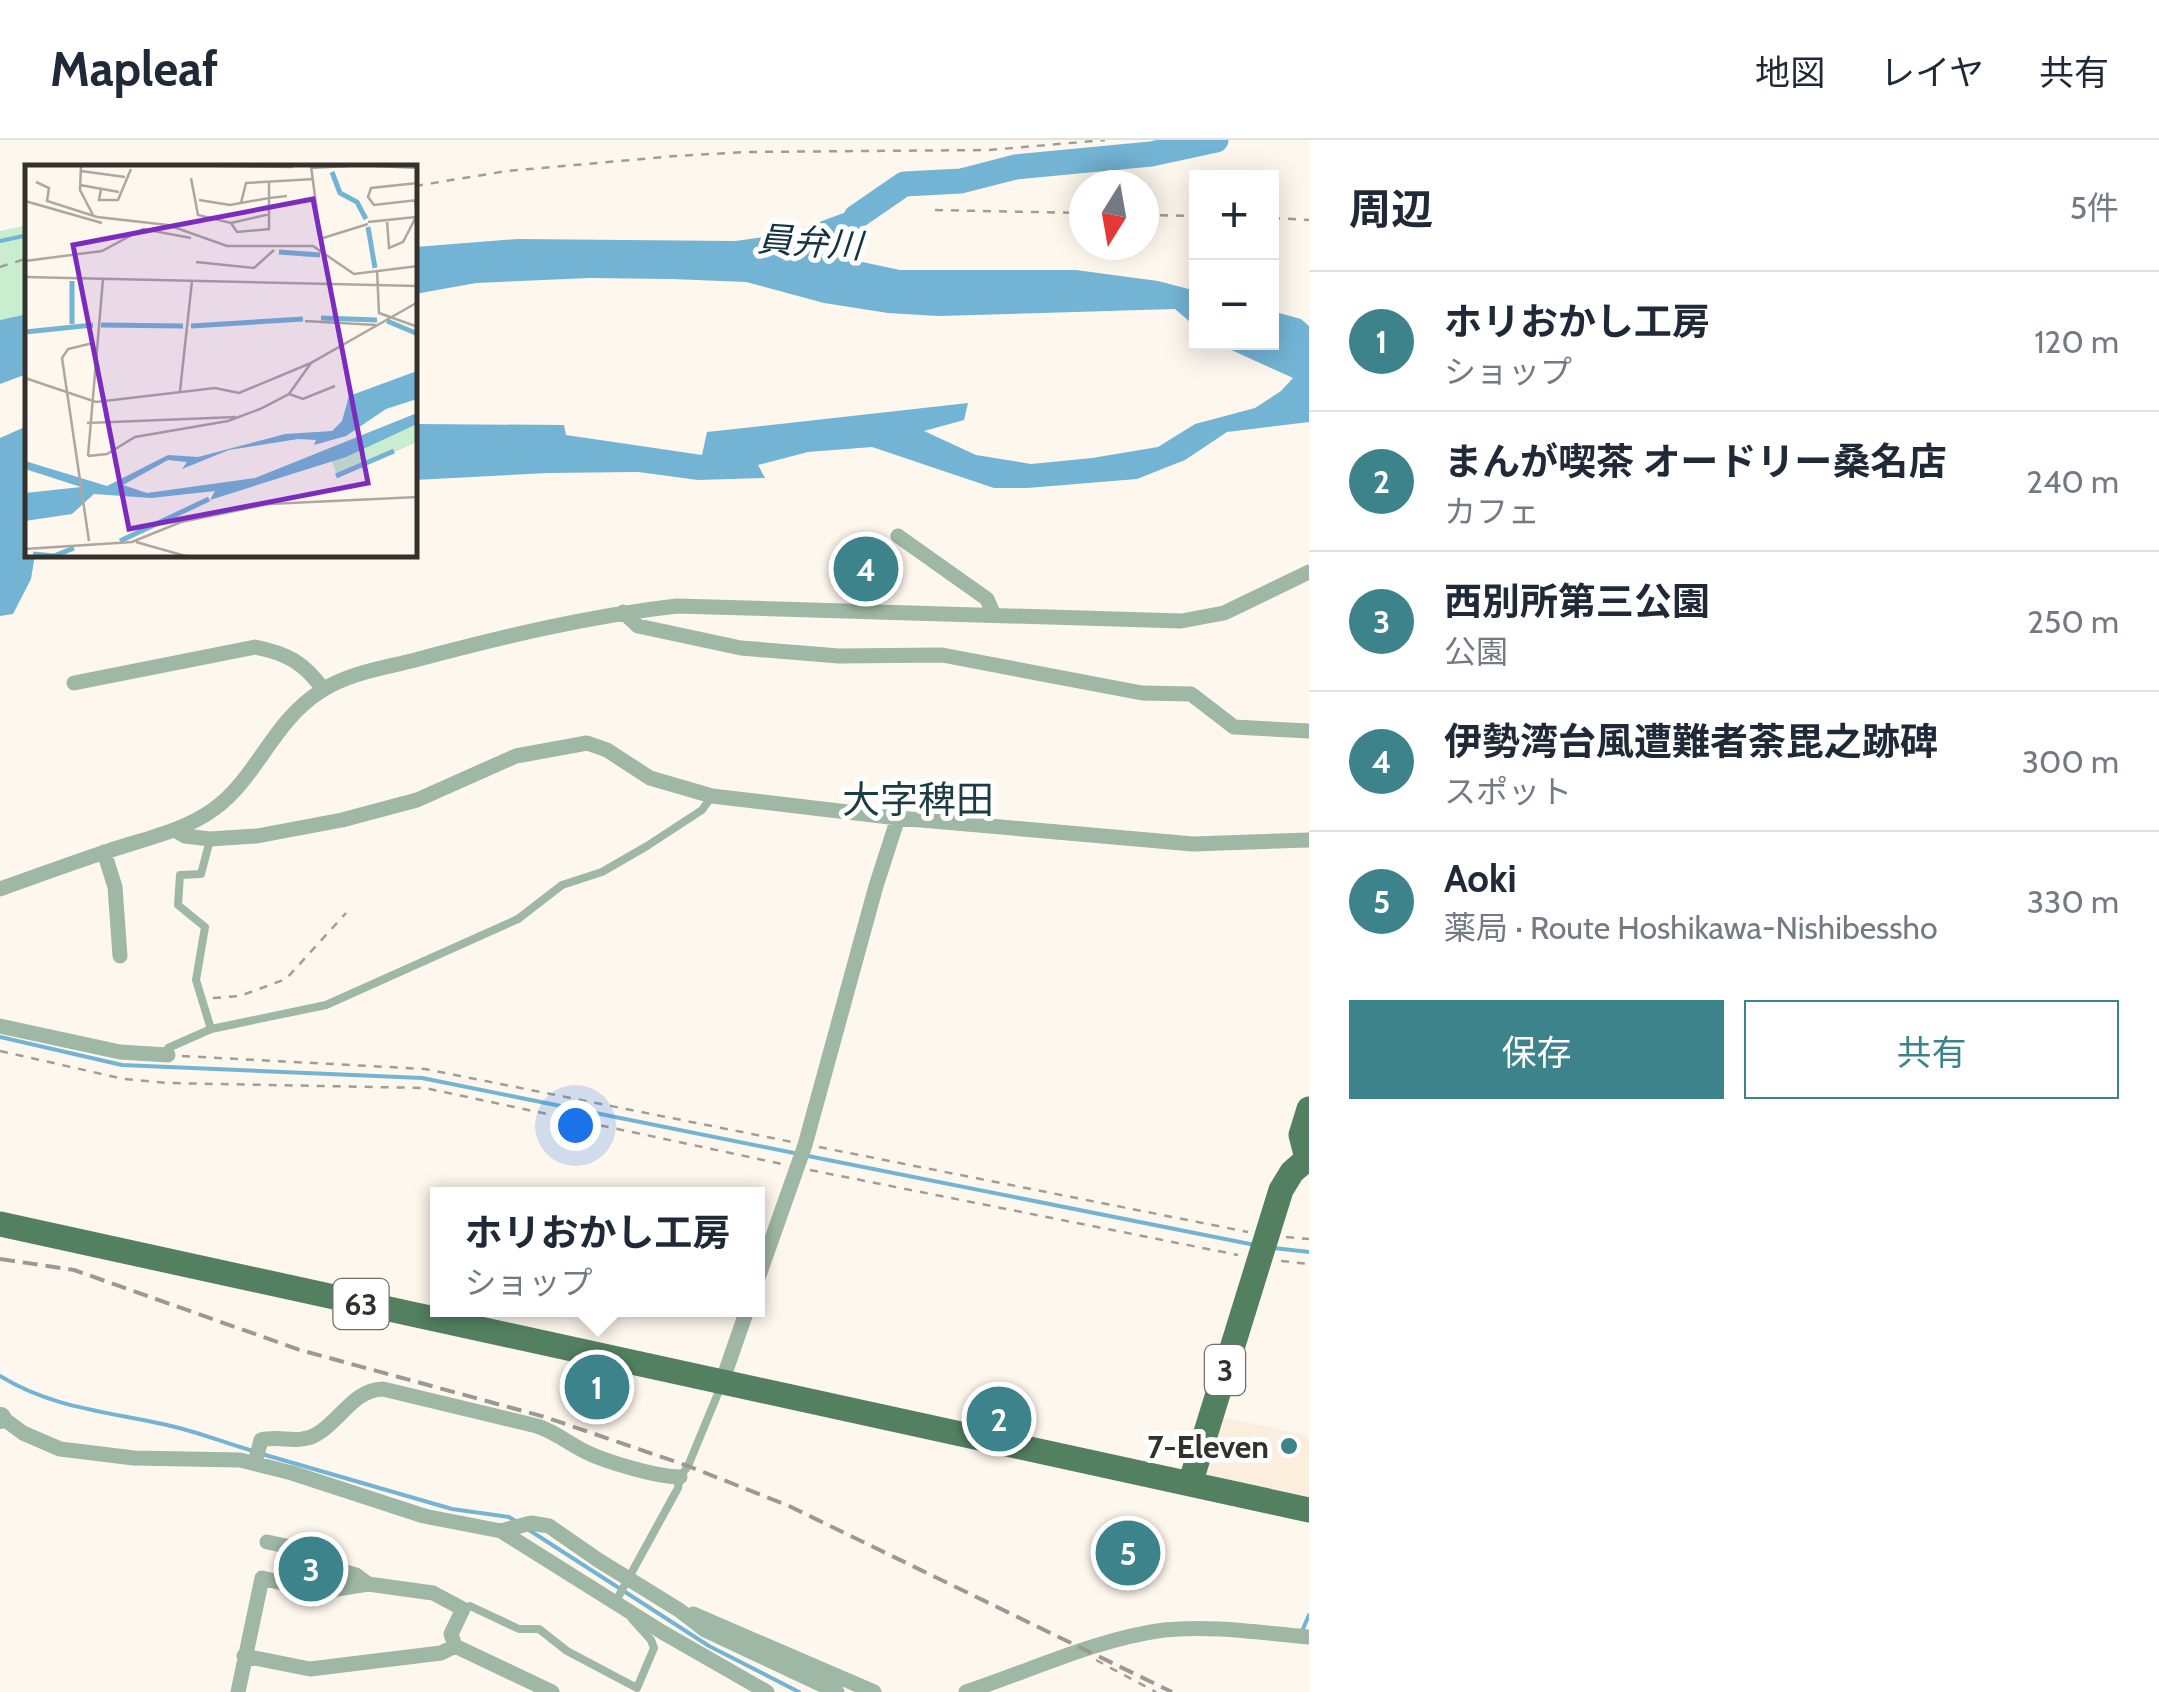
<!DOCTYPE html>
<html lang="ja">
<head>
<meta charset="utf-8">
<style>
  :root { --surface:#fff; --page:#f2f2f3; --text:#1f2937; --muted:#747a83; --line:#e0e1e3; --accent:#3c838c }
  body { margin:0; font-family:Cabin,"Noto Sans JP",sans-serif; background:var(--page); color:var(--text) }
  .controls { position:absolute; right:30px; top:30px; display:grid; overflow:hidden; border-radius:0px; box-shadow:0 5px 25px #0003 }
  .controls button { width:90px; height:90px; display:grid; place-items:center; padding:0; border:0; border-bottom:2px solid var(--line); background:var(--surface); color:var(--text); font:50px sans-serif }
  .compass { position:absolute; left:1069px; top:30px; width:90px; height:90px; border-radius:50%; background:var(--surface); box-shadow:0 5px 25px #0003; rotate:191deg }
  .you { position:absolute; left:575px; top:985px; width:35px; height:35px; margin:-25px; border:8px solid #fff; border-radius:50%; background:#1a73e8; box-shadow:0 0 0 15px #1a73e833 }
  .badge { display:grid; place-items:center; width:65px; height:65px; border-radius:50%; background:var(--accent); color:#fff; font-size:32px; font-weight:700 }
  .pin { position:absolute; translate:-50% -50%; border:5px solid #fff; box-shadow:0 2px 10px #0006 }
  .popup { position:absolute; left:430px; top:1047px; width:335px; height:130px; box-sizing:border-box; display:grid; place-content:center; border-radius:0px; background:var(--surface); filter:drop-shadow(0 2px 8px #0005); font-size:32px; white-space:nowrap; color:var(--muted) }
  .popup b { font-size:38px; color:var(--text) }
  .popup::after { content:''; position:absolute; left:50%; top:100%; margin-left:-20px; border:20px solid transparent; border-top-color:var(--surface) }
  .list { margin:0; padding:0; list-style:none }
  h2 { display:flex; justify-content:space-between; align-items:center; height:130px; margin:0; padding:0 40px; font-size:42px }
  h2 small { font-size:32px; font-weight:400; color:var(--muted) }
  .list li { display:grid; grid-template-columns:65px 1fr auto; gap:30px; align-items:center; box-sizing:border-box; height:140px; padding:0 40px; border-top:2px solid var(--line) }
  .list b { display:block; font-size:38px; white-space:nowrap }
  .list p { margin:0; font-size:32px; white-space:nowrap; color:var(--muted) }
  .list em { font-size:32px; font-style:normal; color:var(--muted) }
  .actions { display:flex; gap:20px; padding:30px 40px }
  .actions a { flex:1; padding:22px 0; border:2px solid var(--accent); border-radius:0px; text-align:center; font-size:35px; color:var(--accent) }
  .actions .main { background:var(--accent); color:#fff }
  .map { position:relative; flex:none; width:1309px; height:1552px; overflow:hidden }
  header { display:flex; align-items:center; gap:60px; box-sizing:border-box; height:140px; padding:0 50px; background:var(--surface); border-bottom:2px solid var(--line) }
  header strong { font-size:48px }
  nav { display:flex; gap:55px; margin-inline-start:auto; font-size:35px }
  main { display:flex }
  aside { flex:1; background:var(--surface) }
  .map>svg:first-child { display:block }
  .built { fill:#fbeedc }
  .green { fill:#c9eecf }
  .water { fill:#73b4d5 }
  .lines { fill:none; stroke-linecap:round; stroke-linejoin:round }
  .stream { stroke:#73b4d5; stroke-width:4 }
  .river { stroke:#73b4d5; stroke-width:25 }
  .path { stroke:#a29d96; stroke-width:2.5; stroke-dasharray:8 8; stroke-linecap:butt }
  .service { stroke:#9fb7a5; stroke-width:8 }
  .minor { stroke:#9fb7a5; stroke-width:15 }
  .tertiary { stroke:#9fb7a5; stroke-width:20 }
  .primary { stroke:#538061; stroke-width:25 }
  .rail { stroke:#9d9891; stroke-width:4; stroke-dasharray:15 8; stroke-linecap:butt }
  .poi-dot { fill:#3c838c; stroke:#fff; stroke-width:4 }
  .labels { text-anchor:middle; dominant-baseline:central; stroke-width:10; stroke-linejoin:round; paint-order:stroke }
  .shield { fill:#fff; stroke:#716e6b; stroke-width:2.5 }
  .shield-label { font-size:30px; font-weight:bold; fill:#34302c }
  .poi-label { font-size:32px; font-weight:bold; fill:#34302c; stroke:#fff; text-anchor:end }
  .water-label { font-size:35px; font-style:italic; fill:#143341; stroke:#fff }
  .quarter-label { font-size:38px; fill:#1b3c41; stroke:#fff }
  .inset-river { fill:none; stroke:#73b4d5; stroke-width:5 }
  .inset-road { fill:none; stroke:#ada7a0; stroke-width:2.5 }
  .view { fill:#7b2cbf; fill-opacity:0.15; stroke:#7b2cbf; stroke-width:5 }
  .inset-edge { fill:none; stroke:#34302c; stroke-width:5 }
</style>
</head>
<body>
<header>
<strong>Mapleaf</strong>
<nav><a>地図</a><a>レイヤ</a><a>共有</a></nav>
</header>
<main>
<div class="map">
<svg width="1309" height="1552" viewBox="0 0 1309 1552">
  <rect width="100%" height="100%" fill="#fef7ee"/>
  <path class="built" d="M1222,1277L1309,1296V1358L1207,1336L1205,1325Z"/>
  <path class="green" d="M27,85V174L0,180V91Z
    M299,1413L350,1440L319,1445L294,1439Z"/>
  <path class="water" d="M849,71L861,82L806,110L900,130H1076L1158,141L1196,151V187L1175,169L938,176L888,173L824,163L746,142L672,139L590,138L476,143L415,154V107L517,99L735,101L787,94Z
    M1272,171L1301,179L1309,186V282L1227,292L1185,320L1137,339L1027,348H994L872,307L808,312L758,325L765,338L698,340L638,332L548,333L415,340V284L564,285L566,295L702,315L707,292L968,263L964,280L924,291L976,315L1031,324L1092,318L1158,307L1195,284L1255,268L1281,251L1293,238L1216,203L1272,202Z
    M27,174V234L0,244V180Z
    M27,286L28,415H35L31,439L13,474L0,476V298Z"/>
  <g class="lines">
    <path class="stream" d="M0,101L28,95
      M0,897L122,925L422,938L799,1014
      M808,1016L1255,1105
      M1274,1108L1309,1112
      M0,1236C53,1269 112,1272 171,1286C198,1292 225,1303 253,1311
      M262,1314L452,1369L509,1377L517,1382
      M529,1390L709,1506L799,1552
      M1302,1491L1309,1475"/>
    <path class="river" d="M856,77L904,44L961,41L1015,27L1151,14L1216,0"/>
    <path class="path" d="M415,46L507,31L676,16L746,12L989,10L1105,0
      M935,70L1084,73
      M1144,75L1196,76
      M1272,78L1309,80
      M0,127L28,118
      M213,858L240,856L286,839L346,773
      M0,911L124,939L167,943L425,948L782,1024
      M182,916L425,929L792,1002
      M819,1007L1248,1092
      M810,1030L1238,1115
      M1286,1097L1309,1099
      M1281,1121L1309,1124
      M1096,1520L1156,1552"/>
    <path class="service" d="M210,700L201,734L180,735L178,765L205,787L196,840L211,889
      M168,915V908L211,889L326,865L518,779L562,745L602,732L647,706L702,670L712,656
      M616,1461L678,1348L680,1337L688,1326L721,1246
      M463,1468L470,1466L519,1489H539L567,1511L637,1548
      M632,1479L651,1500L654,1508L637,1548"/>
    <path class="minor" d="M898,396L987,459L993,473
      M623,472L638,486L741,508L839,516L942,515L1142,553L1191,554L1234,587L1309,591
      M74,543L255,507C287,513 304,523 323,549
      M175,690L185,696L210,699L257,696L342,680L417,660L516,616L587,603L607,610L650,638L712,656L898,678L1193,704L1309,700
      M104,712L115,747L120,816
      M0,749C36,736 72,723 108,711C144,699 184,691 214,669C258,637 272,582 321,551C348,533 384,528 415,520C501,497 588,476 677,466L1181,481L1224,473L1309,432
      M0,886L120,912L168,915
      M757,1141L805,1005L876,746L898,678
      M722,1242L747,1170
      M0,1276L23,1293L60,1309L134,1318L240,1320L292,1333L424,1376L501,1391L662,1492L767,1552
      M255,1323L261,1300C279,1295 300,1305 317,1294C341,1280 353,1250 383,1249L537,1286C556,1292 569,1304 586,1312C606,1322 658,1337 680,1337
      M501,1391L531,1383L549,1386L598,1420L679,1470L705,1490L837,1552
      M267,1402L306,1410L334,1429L356,1435L368,1444
      M693,1474L874,1552
      M244,1516L310,1529L441,1513L455,1506L552,1552
      M238,1552L262,1438L318,1452L368,1444L433,1453L463,1469L451,1494L455,1506
      M966,1552C1030,1531 1096,1499 1164,1490C1211,1485 1261,1493 1309,1497"/>
    <path class="tertiary" d="M0,1279L1,1277"/>
    <path class="primary" d="M1307,1018L1301,995L1309,969
      M0,1084L1309,1370
      M1190,1344L1281,1050L1292,1032L1309,1017"/>
    <path class="rail" d="M0,1119L74,1130L300,1210L545,1277L688,1326L789,1366L1172,1552"/>
  </g>
  <circle class="poi-dot" cx="1289" cy="1306" r="10"/>
  <g class="labels">
    <g class="shield">
      <rect x="333.5" y="1139" width="55" height="50" rx="8"/>
      <rect x="1205" y="1205" width="40" height="50" rx="8"/>
    </g>
    <g class="shield-label">
      <text x="361" y="1164">63</text>
      <text x="1225" y="1230">3</text>
    </g>
    <g class="poi-label">
      <text x="1269" y="1306">7-Eleven</text>
    </g>
    <g class="water-label">
      <text transform="translate(810 102) rotate(4)">員弁川</text>
    </g>
    <g class="quarter-label">
      <text x="918" y="659">大字稗田</text>
    </g>
  </g>
  <g transform="translate(25 25)">
    <rect width="392" height="392" fill="#fef7ee"/>
    <path d="M392,259V277L313,313L307,297Z" fill="#c9eecf"/>
    <path d="M392,206V234L361,244L321,271L289,280L291,275L273,274L204,285L157,304L162,297L143,295L98,320L122,328L230,313L392,248V259L321,292L185,335L190,326L126,333L69,329L47,349L0,356V328L56,322L0,304V296L82,321L143,290L173,292L260,269L307,266L317,256L324,231Z" fill="#73b4d5"/>
    <path class="inset-river" d="M307,7L315,28L332,37L341,54M343,62L350,103M254,87L295,90M296,153L352,155M362,156L393,169M47,159V116M76,160L158,161M166,161L278,154M0,167L68,160M311,311L369,286M95,376L184,334M8,389L29,391L49,383"/>
    <path class="inset-road" d="M56,1L55,25L68,50M194,1L268,2M286,1L297,84M350,1L393,3M286,3L323,1M56,6L100,12M166,13L173,50L206,58L245,49M11,17L24,23L22,36L72,52L143,60L202,81H288L329,109L393,101M393,18L346,23L343,32L349,40L393,35M55,20L94,27M76,24L74,35H93L106,4M174,35L205,40L244,33V17M0,36L77,58M216,38L221,18L289,14M362,55L364,83L378,77L392,50L390,35M343,57L391,52M206,58L212,67L244,64V33L262,31M298,73L343,59M0,96L77,86L118,64L166,73M171,97L229,103L249,85M352,105L354,148L393,162M0,112L393,121M280,156L351,160M0,213L71,237L190,223L214,228L286,198M155,226L167,116M264,229L278,234L310,221M62,258L211,252M63,291L82,289L110,272L203,256L235,244L264,229L286,198L393,137M63,291L78,114M64,376L37,193L43,184L68,178M111,377L164,392M0,384L107,377L156,357L244,339L393,332"/>
    <path class="view" d="M288,34L343,318L104,364L48,80Z"/>
    <rect width="392" height="392" class="inset-edge"/>
  </g>
</svg>
<div class="controls">
<button>+</button>
<button>−</button>
</div>
<svg class="compass" viewBox="-18 -18 36 36"><path d="M0-13l5 13h-10z" fill="#e53935"/><path d="M0 13l5-13h-10z" fill="#747a83"/></svg>
<div class="you"></div>
<div class="pin badge" style="left:597px;top:1247px">1</div>
<div class="popup"><b>ホリおかし工房</b>ショップ</div>
<div class="pin badge" style="left:999px;top:1279px">2</div>
<div class="pin badge" style="left:311px;top:1429px">3</div>
<div class="pin badge" style="left:866px;top:429px">4</div>
<div class="pin badge" style="left:1128px;top:1413px">5</div>
</div>
<aside>
<h2>周辺<small>5件</small></h2>
<ul class="list">
<li><span class="badge">1</span><div><b>ホリおかし工房</b><p>ショップ</p></div><em>120 m</em></li>
<li><span class="badge">2</span><div><b>まんが喫茶 オードリー桑名店</b><p>カフェ</p></div><em>240 m</em></li>
<li><span class="badge">3</span><div><b>西別所第三公園</b><p>公園</p></div><em>250 m</em></li>
<li><span class="badge">4</span><div><b>伊勢湾台風遭難者荼毘之跡碑</b><p>スポット</p></div><em>300 m</em></li>
<li><span class="badge">5</span><div><b>Aoki</b><p>薬局 · Route Hoshikawa-Nishibessho</p></div><em>330 m</em></li>
</ul>
<div class="actions"><a class="main">保存</a><a>共有</a></div>
</aside>
</main>
</body>
</html>
